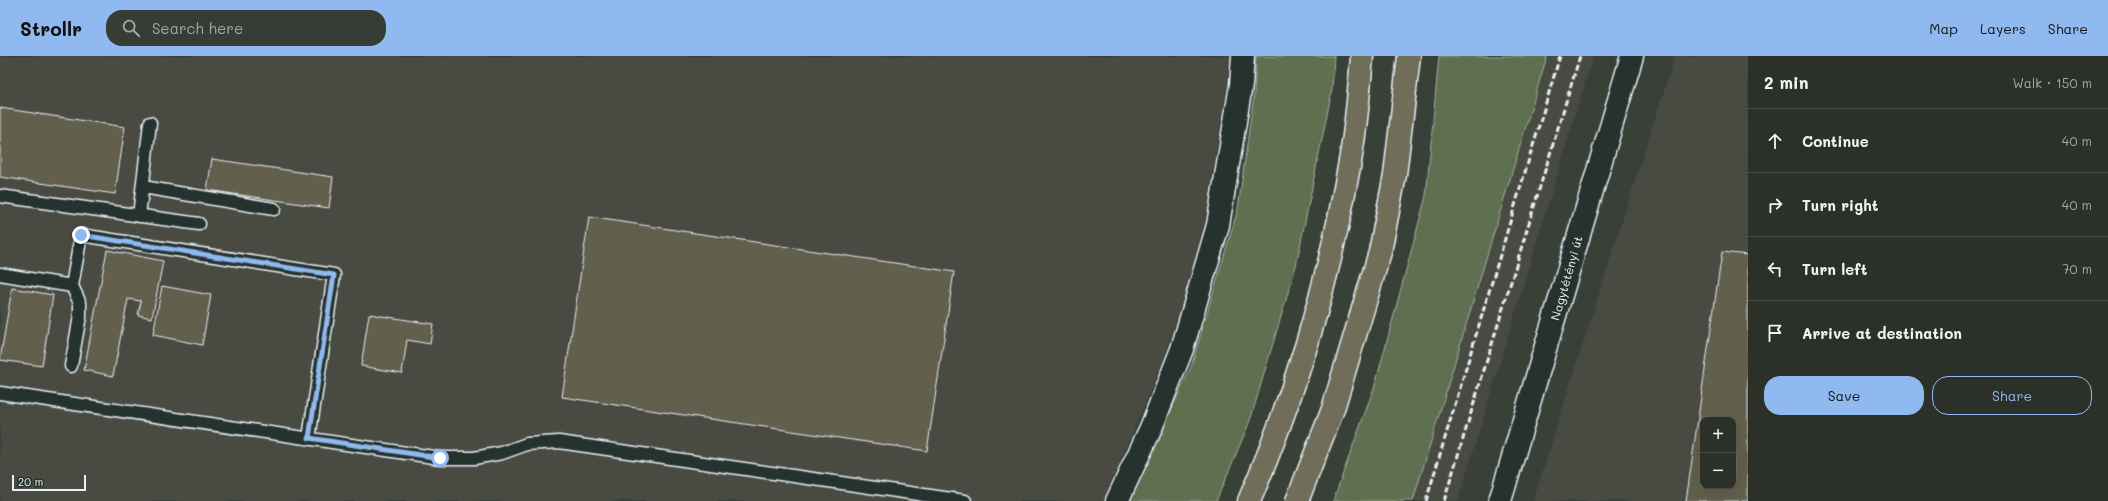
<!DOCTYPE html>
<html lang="en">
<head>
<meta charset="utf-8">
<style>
  :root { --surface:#2b3029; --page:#373c35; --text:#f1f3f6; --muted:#a6a9a8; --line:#474b46; --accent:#90b9f0 }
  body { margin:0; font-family:Mali,sans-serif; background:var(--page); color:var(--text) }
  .controls { position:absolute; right:12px; bottom:12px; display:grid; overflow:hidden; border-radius:8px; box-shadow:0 4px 16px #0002 }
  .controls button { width:36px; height:36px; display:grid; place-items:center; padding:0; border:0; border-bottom:1px solid var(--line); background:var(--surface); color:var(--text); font:20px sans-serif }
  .scale { position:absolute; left:12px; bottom:10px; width:74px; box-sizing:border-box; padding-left:4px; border:2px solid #e8f1f8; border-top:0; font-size:11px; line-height:14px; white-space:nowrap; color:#e8f1f8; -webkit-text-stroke:3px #26332d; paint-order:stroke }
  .stop { position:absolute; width:12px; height:12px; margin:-9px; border:3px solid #90b9f0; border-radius:50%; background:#fff }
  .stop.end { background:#90b9f0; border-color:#fff; box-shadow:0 1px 4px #0008 }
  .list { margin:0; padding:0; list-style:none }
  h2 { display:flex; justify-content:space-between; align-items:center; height:52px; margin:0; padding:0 16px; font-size:17px }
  h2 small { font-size:13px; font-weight:400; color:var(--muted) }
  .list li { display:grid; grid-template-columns:26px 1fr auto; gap:12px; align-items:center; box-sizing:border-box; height:64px; padding:0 16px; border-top:1px solid var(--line) }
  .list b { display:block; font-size:15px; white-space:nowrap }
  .list em { font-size:13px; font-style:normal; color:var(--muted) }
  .actions { display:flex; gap:8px; padding:12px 16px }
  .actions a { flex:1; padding:9px 0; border:1px solid var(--accent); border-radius:16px; text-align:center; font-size:14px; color:var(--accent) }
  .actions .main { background:var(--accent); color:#111 }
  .icon { flex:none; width:22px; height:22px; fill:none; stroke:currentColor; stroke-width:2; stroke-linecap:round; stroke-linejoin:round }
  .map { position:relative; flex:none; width:1748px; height:445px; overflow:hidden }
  header { display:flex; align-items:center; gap:24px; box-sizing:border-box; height:56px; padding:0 20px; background:var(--accent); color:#111 }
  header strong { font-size:19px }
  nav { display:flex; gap:22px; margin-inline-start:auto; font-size:14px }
  .search { width:280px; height:36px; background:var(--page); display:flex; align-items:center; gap:10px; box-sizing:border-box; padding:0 14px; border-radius:16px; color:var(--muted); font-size:15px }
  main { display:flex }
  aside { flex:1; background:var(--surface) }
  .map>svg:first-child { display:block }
  .built { fill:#494c42; fill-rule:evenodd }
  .green { fill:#5e6f51; stroke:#a3b0a4 }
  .building { fill:#645e4d; stroke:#e8f1f8; fill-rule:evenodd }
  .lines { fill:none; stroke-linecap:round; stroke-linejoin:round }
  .lane-casing { stroke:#e8f1f8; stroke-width:15 }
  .street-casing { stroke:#e8f1f8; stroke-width:25 }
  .secondary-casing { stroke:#e8f1f8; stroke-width:25 }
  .highway-casing { stroke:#e8f1f8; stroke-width:25 }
  .lane { stroke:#26332d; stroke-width:12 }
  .street { stroke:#26332d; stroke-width:22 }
  .secondary { stroke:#26332d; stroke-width:22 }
  .highway { stroke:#706e59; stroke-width:22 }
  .rail { stroke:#e8f1f8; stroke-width:3; stroke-dasharray:6 3; stroke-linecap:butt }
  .route { stroke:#90b9f0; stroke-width:5 }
  .labels { text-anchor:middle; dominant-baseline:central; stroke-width:3; stroke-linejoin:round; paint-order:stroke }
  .street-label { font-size:12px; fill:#e8f1f8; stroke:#26332d }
</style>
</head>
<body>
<header>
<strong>Strollr</strong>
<div class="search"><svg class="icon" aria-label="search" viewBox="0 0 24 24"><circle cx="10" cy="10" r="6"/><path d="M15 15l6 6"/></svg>Search here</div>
<nav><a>Map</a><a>Layers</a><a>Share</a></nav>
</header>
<main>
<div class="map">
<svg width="1748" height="445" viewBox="0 0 1748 445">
  <rect width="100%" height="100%" fill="#394037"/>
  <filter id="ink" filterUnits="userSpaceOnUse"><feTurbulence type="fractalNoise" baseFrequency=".025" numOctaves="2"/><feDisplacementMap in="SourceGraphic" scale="8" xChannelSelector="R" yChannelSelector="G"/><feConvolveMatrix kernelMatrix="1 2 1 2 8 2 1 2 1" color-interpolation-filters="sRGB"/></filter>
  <g filter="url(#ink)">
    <path class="built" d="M0,0H1230L1227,31L1205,164L1188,228L1164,303L1103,445H0Z
      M1547,0H1593L1458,445H1413Z
      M1675,0H1748V445H1533ZM1703,364H1733V430H1703Z"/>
    <path class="green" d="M1256,0H1334L1332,34L1296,210L1250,365L1216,445H1129L1191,311L1238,153L1254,38Z
      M1439,0H1547L1413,445H1333L1375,329L1426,140Z"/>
    <path class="building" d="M0,52L125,71L115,138L0,121Z
      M212,103L333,121L329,152L207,134Z
      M589,161L954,216L927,395L562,341Z
      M107,194L163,205L152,262L138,259L141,245L128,243L113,320L84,314Z
      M1722,196L1748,199V445H1686ZM1703,364H1733V430H1703Z
      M162,230L211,239L202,289L153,279Z
      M12,232L53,239L42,310L0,304Z
      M369,258L433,268L430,288L407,284L402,317L361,310Z"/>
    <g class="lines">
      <defs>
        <path id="lane" d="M143,131L274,153
          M0,140L199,168
          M139,160L150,67
          M0,218L72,230L81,179L334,219L309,382
          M71,310L80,260V247L72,230
          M0,337L440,402H474L502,397L527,388L559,386L965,445"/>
        <path id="street" d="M1117,445L1151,372L1182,293L1218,169L1241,29L1243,0"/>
        <path id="secondary" d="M1500,445L1632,0"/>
        <path id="highway" d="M1249,445C1295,339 1329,225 1349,111C1356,75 1359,37 1362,0
          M1297,445L1333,353L1380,196L1395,119L1409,0"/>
      </defs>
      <use href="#lane" class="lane-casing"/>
      <use href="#street" class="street-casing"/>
      <use href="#secondary" class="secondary-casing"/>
      <use href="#highway" class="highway-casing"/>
      <use href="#lane" class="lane"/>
      <use href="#street" class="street"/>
      <use href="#secondary" class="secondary"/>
      <use href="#highway" class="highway"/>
      <path class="rail" d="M1426,445L1560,0
        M1444,445L1580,0"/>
    </g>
  </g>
  <g class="lines" filter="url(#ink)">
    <path class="route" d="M81,179L334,219L309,382L440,402"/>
  </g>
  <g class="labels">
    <g class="street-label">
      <text transform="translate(1566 222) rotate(-74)">Nagytétényi út</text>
    </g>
  </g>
</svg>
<div class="controls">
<button>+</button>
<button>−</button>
</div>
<div class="scale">20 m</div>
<div class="stop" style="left:440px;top:402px"></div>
<div class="stop end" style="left:81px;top:179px"></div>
</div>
<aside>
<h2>2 min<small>Walk · 150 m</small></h2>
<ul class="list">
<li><svg class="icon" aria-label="ahead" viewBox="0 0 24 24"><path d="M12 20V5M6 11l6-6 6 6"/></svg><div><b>Continue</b></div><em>40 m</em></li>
<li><svg class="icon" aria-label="right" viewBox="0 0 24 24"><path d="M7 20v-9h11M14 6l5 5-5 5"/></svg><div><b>Turn right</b></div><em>40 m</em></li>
<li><svg class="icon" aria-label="left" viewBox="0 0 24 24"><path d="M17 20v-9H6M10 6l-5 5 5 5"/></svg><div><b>Turn left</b></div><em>70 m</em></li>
<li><svg class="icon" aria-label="arrive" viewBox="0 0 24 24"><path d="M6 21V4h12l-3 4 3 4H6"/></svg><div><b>Arrive at destination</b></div></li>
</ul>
<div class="actions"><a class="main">Save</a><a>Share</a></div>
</aside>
</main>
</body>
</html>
